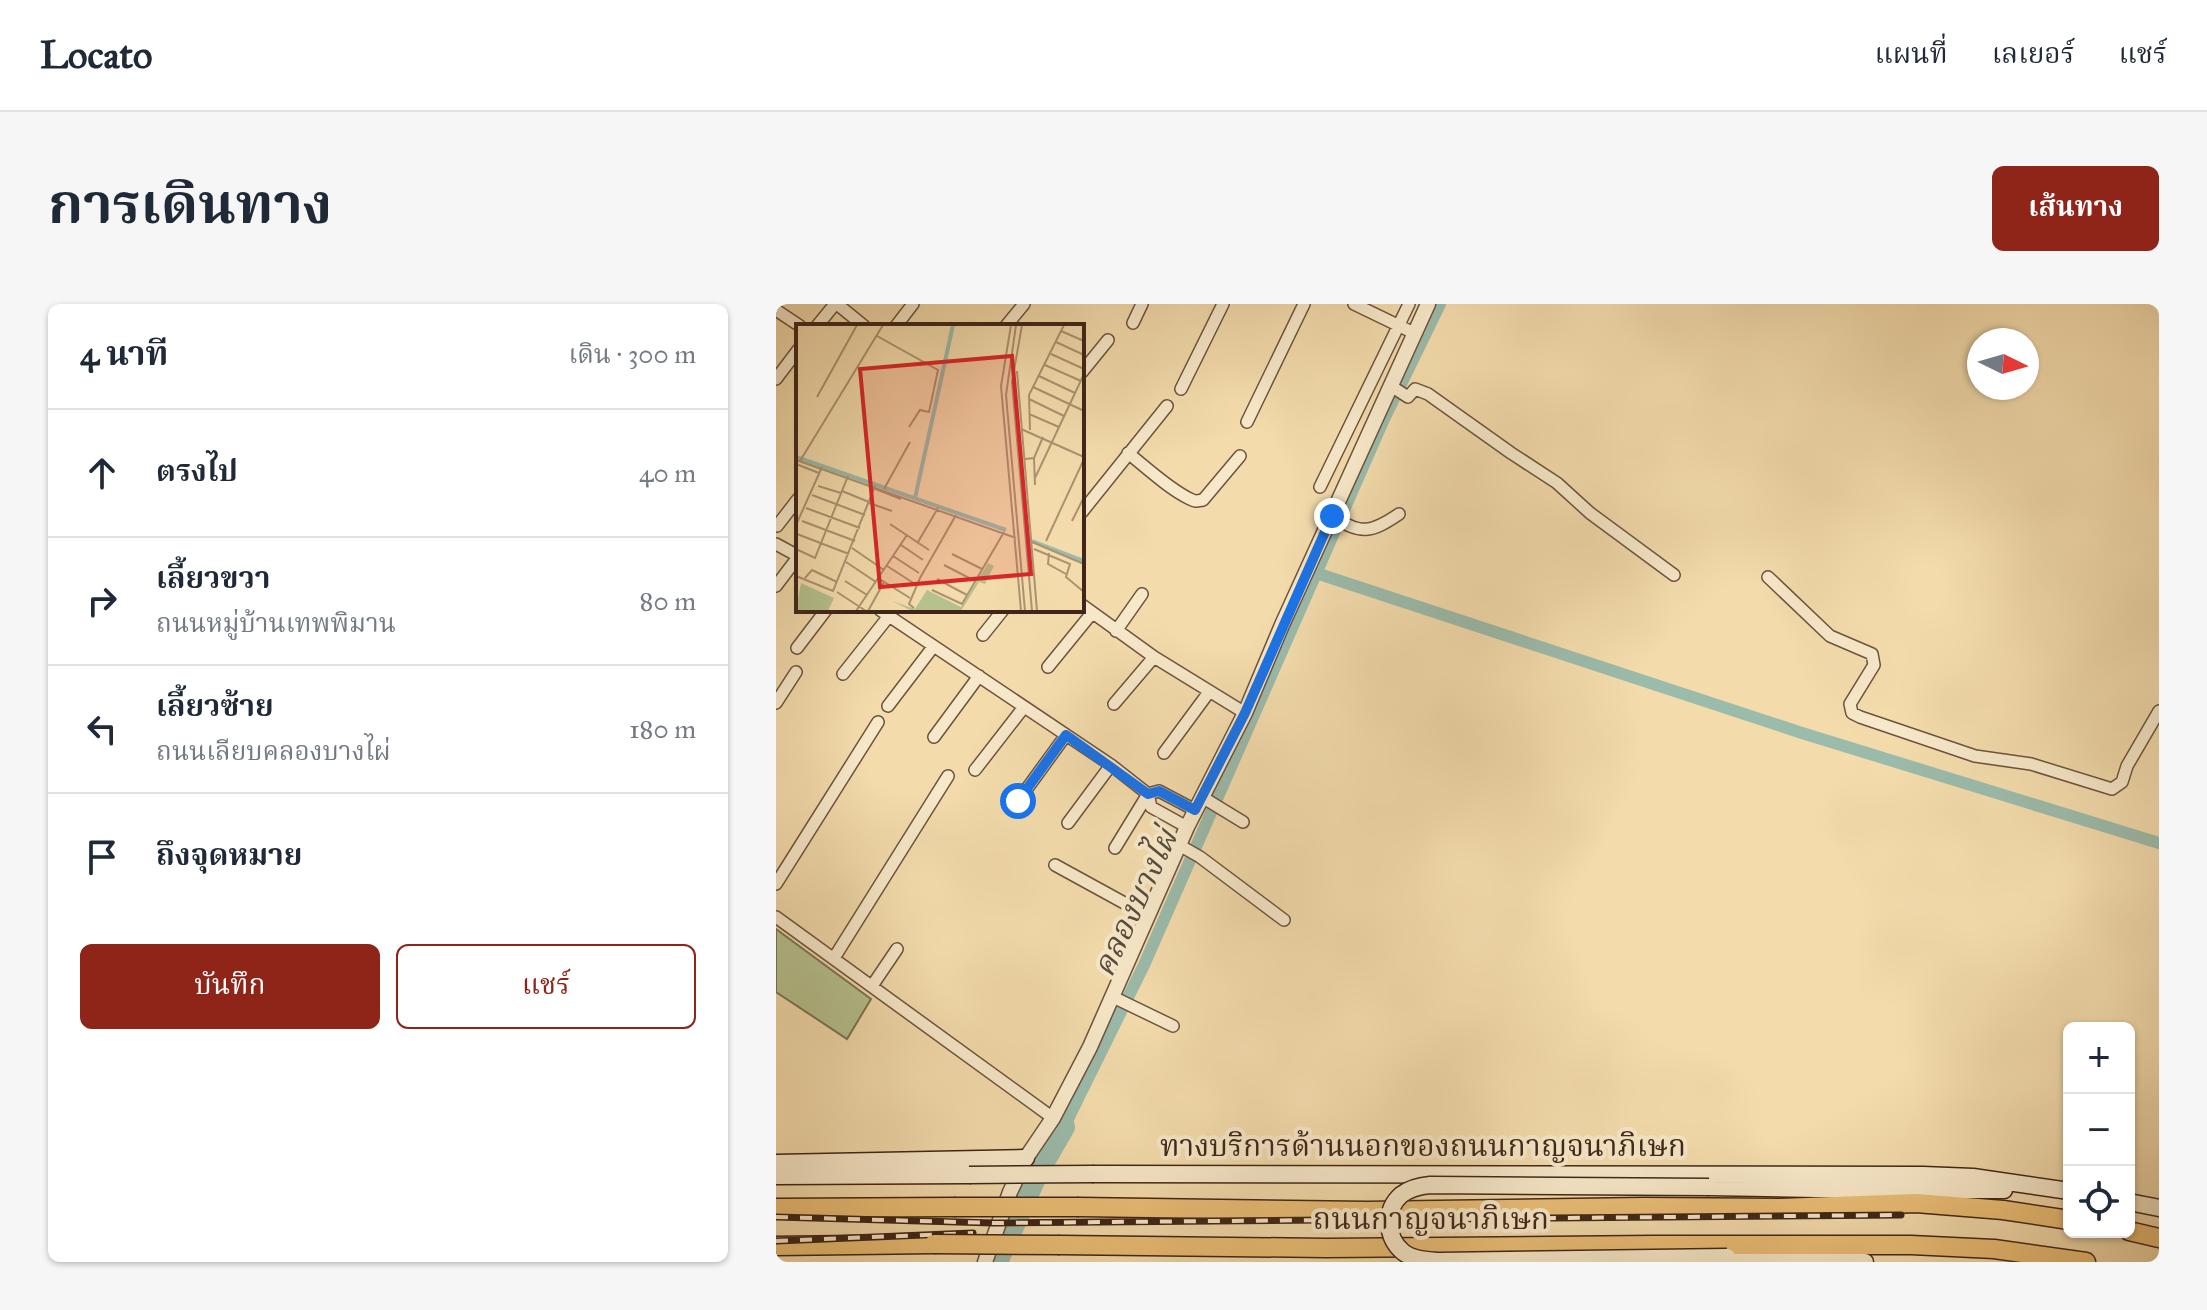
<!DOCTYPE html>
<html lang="th">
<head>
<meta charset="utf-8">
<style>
  :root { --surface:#fff; --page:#f6f6f7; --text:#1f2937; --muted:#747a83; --line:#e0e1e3; --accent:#8f2418 }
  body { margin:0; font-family:"IM FELL Great Primer","Noto Serif Thai",serif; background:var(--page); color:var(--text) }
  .controls { position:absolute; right:24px; bottom:24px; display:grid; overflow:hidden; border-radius:12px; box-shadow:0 2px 6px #0004 }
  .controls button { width:72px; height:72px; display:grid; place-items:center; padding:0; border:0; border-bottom:2px solid var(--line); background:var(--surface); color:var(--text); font:40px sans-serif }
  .compass { position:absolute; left:1191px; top:24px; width:72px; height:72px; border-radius:50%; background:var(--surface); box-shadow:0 2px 6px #0004; rotate:95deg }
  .stop { position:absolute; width:24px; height:24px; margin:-18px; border:6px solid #1a73e8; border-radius:50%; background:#fff }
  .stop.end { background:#1a73e8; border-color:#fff; box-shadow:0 2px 8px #0008 }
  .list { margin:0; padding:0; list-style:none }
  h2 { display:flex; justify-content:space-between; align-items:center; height:104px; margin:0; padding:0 32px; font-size:34px }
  h2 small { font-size:26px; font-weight:400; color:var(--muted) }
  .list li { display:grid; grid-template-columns:52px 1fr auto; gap:24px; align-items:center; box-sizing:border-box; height:128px; padding:0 32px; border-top:2px solid var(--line) }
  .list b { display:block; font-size:30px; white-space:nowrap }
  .list p { margin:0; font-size:26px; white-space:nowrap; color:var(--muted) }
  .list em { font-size:26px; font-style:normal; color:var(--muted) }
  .actions { display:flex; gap:16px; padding:24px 32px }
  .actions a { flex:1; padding:18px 0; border:2px solid var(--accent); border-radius:12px; text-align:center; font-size:28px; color:var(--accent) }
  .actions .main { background:var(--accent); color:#fff }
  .icon { flex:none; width:44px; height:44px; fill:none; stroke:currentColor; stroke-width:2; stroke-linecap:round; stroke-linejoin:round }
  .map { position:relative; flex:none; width:1383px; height:958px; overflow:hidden; border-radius:12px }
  header { display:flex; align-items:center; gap:48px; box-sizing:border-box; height:112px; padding:0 40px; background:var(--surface); border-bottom:2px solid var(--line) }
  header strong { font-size:38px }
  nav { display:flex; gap:44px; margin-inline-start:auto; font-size:28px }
  .intro { display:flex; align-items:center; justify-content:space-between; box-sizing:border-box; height:192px; padding:0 48px }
  h1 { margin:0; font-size:56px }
  .button { padding:20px 36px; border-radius:12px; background:var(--accent); color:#fff; font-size:28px; font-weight:700 }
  main { display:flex; gap:48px; padding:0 48px }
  aside { flex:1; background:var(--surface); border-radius:12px; box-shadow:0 2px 6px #0004 }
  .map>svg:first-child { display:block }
  .green { fill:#b5c18e; stroke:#7a7454; stroke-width:2 }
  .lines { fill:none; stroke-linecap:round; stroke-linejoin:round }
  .canal { stroke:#9bbbab; stroke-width:12 }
  .river { stroke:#9bbbab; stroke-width:22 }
  .minor-casing { stroke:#6c533e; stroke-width:14 }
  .tertiary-casing { stroke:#6c533e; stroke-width:17 }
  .secondary-casing { stroke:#3f2619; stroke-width:19 }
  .trunk-casing { stroke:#3f2619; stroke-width:21 }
  .minor { stroke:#f7e8c9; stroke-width:11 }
  .tertiary { stroke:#f7e8c9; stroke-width:14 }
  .secondary { stroke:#f7e8c9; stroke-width:16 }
  .trunk { stroke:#eabe76; stroke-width:18 }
  .rail-casing { stroke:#3f2619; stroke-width:7 }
  .rail { stroke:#f7e8c9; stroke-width:4; stroke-dasharray:12; stroke-linecap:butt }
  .secondary-bridge-casing { stroke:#3f2619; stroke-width:19; stroke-linecap:butt }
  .trunk-bridge-casing { stroke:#3f2619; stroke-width:21; stroke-linecap:butt }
  .secondary-bridge { stroke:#f7e8c9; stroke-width:16 }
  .trunk-bridge { stroke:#eabe76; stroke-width:18 }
  .route { stroke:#1a73e8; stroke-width:10 }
  .labels { text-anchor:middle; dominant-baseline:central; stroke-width:8; stroke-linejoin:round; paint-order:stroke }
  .street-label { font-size:30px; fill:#3f2619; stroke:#f7e8c9 }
  .water-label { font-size:32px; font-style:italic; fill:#564b3e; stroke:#f7e8c9 }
  .inset-river { fill:none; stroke:#9bbbab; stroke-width:4 }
  .inset-road { fill:none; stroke:#ab9371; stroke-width:2 }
  .view { fill:#d62828; fill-opacity:0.15; stroke:#d62828; stroke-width:4 }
  .inset-edge { fill:none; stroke:#3f2619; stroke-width:4 }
</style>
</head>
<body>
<header>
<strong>Locato</strong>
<nav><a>แผนที่</a><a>เลเยอร์</a><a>แชร์</a></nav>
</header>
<div class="intro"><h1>การเดินทาง</h1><a class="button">เส้นทาง</a></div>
<main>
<aside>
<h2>4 นาที<small>เดิน · 300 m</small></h2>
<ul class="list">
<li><svg class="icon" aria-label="ahead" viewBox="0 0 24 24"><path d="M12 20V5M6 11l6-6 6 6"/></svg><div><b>ตรงไป</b></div><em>40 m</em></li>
<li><svg class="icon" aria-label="right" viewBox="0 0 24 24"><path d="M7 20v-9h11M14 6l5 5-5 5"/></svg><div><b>เลี้ยวขวา</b><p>ถนนหมู่บ้านเทพพิมาน</p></div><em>80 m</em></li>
<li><svg class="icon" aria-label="left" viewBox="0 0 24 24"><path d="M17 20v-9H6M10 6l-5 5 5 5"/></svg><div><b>เลี้ยวซ้าย</b><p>ถนนเลียบคลองบางไผ่</p></div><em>180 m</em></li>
<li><svg class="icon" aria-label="arrive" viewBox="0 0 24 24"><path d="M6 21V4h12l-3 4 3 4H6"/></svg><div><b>ถึงจุดหมาย</b></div></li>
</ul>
<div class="actions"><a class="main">บันทึก</a><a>แชร์</a></div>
</aside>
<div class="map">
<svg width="1383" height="958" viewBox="0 0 1383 958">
  <rect width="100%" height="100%" fill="#f3dbac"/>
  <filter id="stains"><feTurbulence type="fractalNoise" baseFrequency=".0025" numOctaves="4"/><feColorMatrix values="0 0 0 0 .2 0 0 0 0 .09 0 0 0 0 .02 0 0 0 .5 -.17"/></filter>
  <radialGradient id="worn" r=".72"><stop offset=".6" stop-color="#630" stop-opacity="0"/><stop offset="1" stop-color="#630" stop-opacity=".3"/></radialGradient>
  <path class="green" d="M0,625L95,695L71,735L0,688Z"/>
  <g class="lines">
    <path class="canal" d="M540,269L1026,429L1383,539
      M288,823L368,661L608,115L664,0"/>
    <path class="river" d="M221,958L262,868L288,823"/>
    <defs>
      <path id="minor" d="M61,0L88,22
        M578,0L638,29
        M0,6L24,22
        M357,19L366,0
        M41,22L59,0
        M120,22L137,0
        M230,22L248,0
        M306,68L332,36
        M0,75L22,46
        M615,82L632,93L639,85L652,90L735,149L781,179L814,209L898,271
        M405,85L447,0
        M471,118L528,0
        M352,149C371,164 393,185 414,195C420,198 421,197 427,196L464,152
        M544,183L633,0
        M306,208L391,102
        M556,212C585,231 595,229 623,210
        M1,222L22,195
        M0,240L22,252
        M992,273L1054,332L1096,350L1098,361L1074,400L1076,409L1084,413L1199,452L1255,460L1336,485L1346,478L1351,462L1383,407
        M0,282L22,253
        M306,301L378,353L469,409
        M104,306L335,461L372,490L375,503L411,523
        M340,327L366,290
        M207,331L227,306
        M21,344L50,306
        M272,363L316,309
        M67,370L113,312
        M0,399L20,368
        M338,400L378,353
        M112,402L157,343
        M158,433L203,372
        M388,449L433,388
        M199,466L248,403
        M372,490L383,487L419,506
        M426,493L467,518
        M242,497L290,431
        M292,519L335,461
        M403,541L424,553L508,616
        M339,544L372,490
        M279,561L372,612
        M0,580L102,418
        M0,613L277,814
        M58,654L172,472
        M96,682L121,645
        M337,693L397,722"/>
      <path id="tertiary" d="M209,958L234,888L250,854L277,814L314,743L411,523L469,409L506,321L652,0"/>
      <path id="secondary" d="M0,859L250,854
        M318,870L1147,871L1197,873L1293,887
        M0,872L193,871
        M933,883L1091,886H1228
        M1353,898L1383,904
        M951,953L1089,958"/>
      <path id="trunk" d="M303,903L591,907L868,903L1004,904L1140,899L1227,906L1293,916
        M0,904L178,903
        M1353,927L1383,934
        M284,941L550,944L878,941H1135L1218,945L1310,958
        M0,942L158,940"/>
    </defs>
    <use href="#minor" class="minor-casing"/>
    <use href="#tertiary" class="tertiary-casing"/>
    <use href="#secondary" class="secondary-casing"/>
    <use href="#trunk" class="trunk-casing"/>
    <use href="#minor" class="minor"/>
    <use href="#tertiary" class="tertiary"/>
    <use href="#secondary" class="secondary"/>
    <use href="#trunk" class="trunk"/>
    <defs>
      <path id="rail" d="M0,913L218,919L1125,911
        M0,937L197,929"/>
    </defs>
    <use href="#rail" class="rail-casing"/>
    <use href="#rail" class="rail"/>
    <defs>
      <path id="secondary-bridge" d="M193,871L318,870
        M933,883L654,881C643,882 634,884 625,891C608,906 610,934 627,948C637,956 651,956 663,957L951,953"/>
      <path id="trunk-bridge" d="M178,903H303
        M158,940L284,941"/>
    </defs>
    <use href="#secondary-bridge" class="secondary-bridge-casing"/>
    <use href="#trunk-bridge" class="trunk-bridge-casing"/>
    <use href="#secondary-bridge" class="secondary-bridge"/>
    <use href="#trunk-bridge" class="trunk-bridge"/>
  </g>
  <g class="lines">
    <path class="route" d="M242,497L290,431L372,490L383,487L419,506L469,409L556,212"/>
  </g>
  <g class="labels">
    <g class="street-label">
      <text x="647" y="842">ทางบริการด้านนอกของถนนกาญจนาภิเษก</text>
      <text x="655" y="915">ถนนกาญจนาภิเษก</text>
    </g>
    <g class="water-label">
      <text transform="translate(359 599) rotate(-65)">คลองบางไผ่</text>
    </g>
  </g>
  <g transform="translate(20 20)">
    <rect width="288" height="288" fill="#f3dbac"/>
    <path d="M192,239L198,242L189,260L183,258L165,287H116L96,277L119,285L131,266L165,283ZM5,259L38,274L32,287H0Z" fill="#b5c18e"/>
    <path class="inset-river" d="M0,133L210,206M119,174L157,1M236,217L288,237"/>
    <path class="inset-road" d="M215,1L205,62L225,287M220,1L210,71L229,287M226,1L216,58L236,287M265,7L288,17M81,12L142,46L133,88L124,86L113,103M260,18L288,31M255,30L288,45M249,41L285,57M221,47L241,287M243,52L279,69M237,63L286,86M21,73L61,1M233,75L268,92M233,90L263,103M225,105L288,133M234,106L233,71L268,1M238,134L239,161M229,135L238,134L247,113M0,136L220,214M4,137L87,1M0,140L23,149M239,154L288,50M22,162L45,169M77,164L105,175M88,165L114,118M46,167L73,178M16,171L69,191M73,179L96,187M10,184L64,204M6,197L59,217M276,197L288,173M94,200L133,226M0,201L26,143M1,210L53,230M250,217L288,135M122,218L142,184M236,218L288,240M105,221L127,236M56,224L88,246M0,225L19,234L52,152M238,225L274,240L270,253L288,268M253,229L252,240L270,250M156,230L186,245M97,232L123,249M50,238L80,258M148,241L179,257M91,242L119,260M0,252L37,267L79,162M9,254L16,246L41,258M82,254L114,274M141,255L171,271M49,257L71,271M136,266L166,280L208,208M41,268L70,287M118,284L113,280L124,254L160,191M60,287L111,211M72,287L88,258"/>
    <path class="view" d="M216,32L235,250L84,263L64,45Z"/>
    <rect width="288" height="288" class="inset-edge"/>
  </g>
  <rect width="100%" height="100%" filter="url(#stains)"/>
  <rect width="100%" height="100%" fill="url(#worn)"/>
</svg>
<div class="controls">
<button>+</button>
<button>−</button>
<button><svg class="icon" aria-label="locate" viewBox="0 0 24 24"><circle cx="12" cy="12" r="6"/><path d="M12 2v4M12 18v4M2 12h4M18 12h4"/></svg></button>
</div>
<svg class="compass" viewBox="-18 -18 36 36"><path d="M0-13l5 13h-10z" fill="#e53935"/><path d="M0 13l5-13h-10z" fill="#747a83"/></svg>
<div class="stop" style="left:242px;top:497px"></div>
<div class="stop end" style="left:556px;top:212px"></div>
</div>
</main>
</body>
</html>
